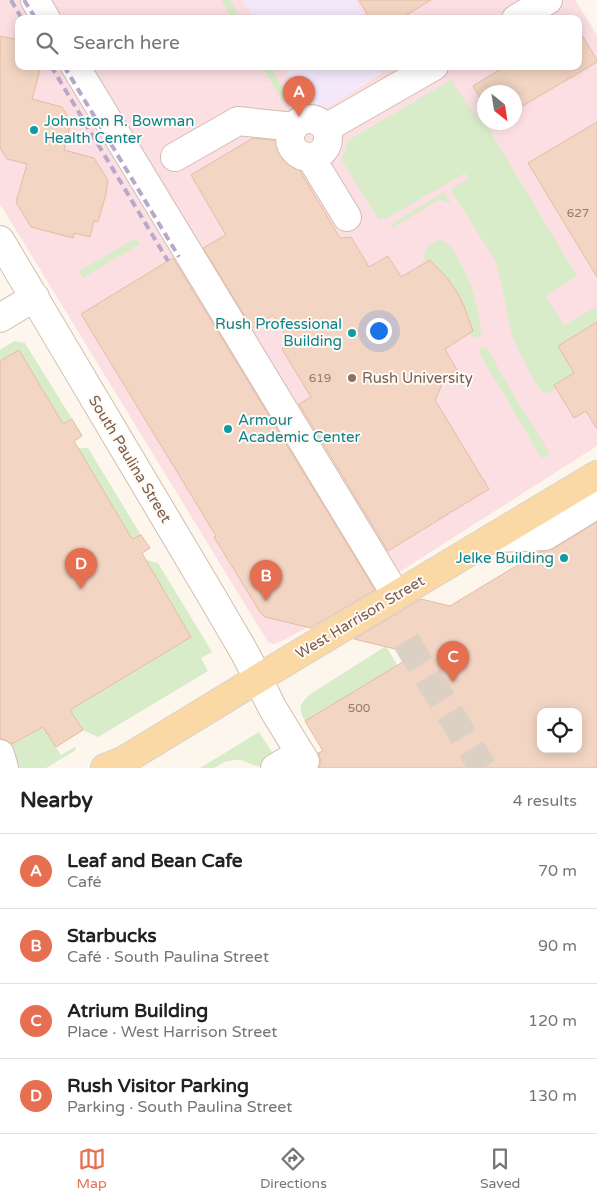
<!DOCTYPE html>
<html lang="en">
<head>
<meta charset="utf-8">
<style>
  :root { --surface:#fff; --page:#f6f6f6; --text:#222; --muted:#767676; --line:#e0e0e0; --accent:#e76f51 }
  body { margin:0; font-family:"Varela Round",sans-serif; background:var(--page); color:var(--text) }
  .controls { position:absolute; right:15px; bottom:15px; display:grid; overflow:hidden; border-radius:10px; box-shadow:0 2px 12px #0003 }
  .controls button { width:45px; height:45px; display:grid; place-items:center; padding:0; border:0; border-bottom:1px solid var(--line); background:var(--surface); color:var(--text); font:25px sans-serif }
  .compass { position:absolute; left:477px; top:85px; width:45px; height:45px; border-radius:50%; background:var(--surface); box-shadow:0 2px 12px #0003; rotate:150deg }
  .you { position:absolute; left:378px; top:330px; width:18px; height:18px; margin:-12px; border:4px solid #fff; border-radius:50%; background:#1a73e8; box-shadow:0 0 0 8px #1a73e833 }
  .badge { display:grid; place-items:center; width:32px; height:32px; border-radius:50%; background:var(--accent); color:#fff; font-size:16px; font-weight:700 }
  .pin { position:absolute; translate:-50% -41px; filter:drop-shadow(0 1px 2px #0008) }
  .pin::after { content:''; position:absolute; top:26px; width:18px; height:15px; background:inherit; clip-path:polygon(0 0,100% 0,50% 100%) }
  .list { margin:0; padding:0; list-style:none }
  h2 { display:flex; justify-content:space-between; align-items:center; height:65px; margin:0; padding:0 20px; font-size:21px }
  h2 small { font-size:16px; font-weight:400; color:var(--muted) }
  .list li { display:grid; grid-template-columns:32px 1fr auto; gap:15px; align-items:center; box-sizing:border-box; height:75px; padding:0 20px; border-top:1px solid var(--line) }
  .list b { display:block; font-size:19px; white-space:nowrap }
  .list p { margin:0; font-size:16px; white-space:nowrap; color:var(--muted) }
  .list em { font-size:16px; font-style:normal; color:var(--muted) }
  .icon { flex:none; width:28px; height:28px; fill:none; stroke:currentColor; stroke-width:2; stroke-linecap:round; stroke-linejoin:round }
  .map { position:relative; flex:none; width:597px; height:768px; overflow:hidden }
  .search { position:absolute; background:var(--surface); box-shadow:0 2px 12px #0003; left:15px; right:15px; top:15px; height:55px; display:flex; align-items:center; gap:12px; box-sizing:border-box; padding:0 18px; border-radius:10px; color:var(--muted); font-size:19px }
  .sheet { height:365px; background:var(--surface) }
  nav { display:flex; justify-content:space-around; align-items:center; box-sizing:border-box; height:70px; border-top:1px solid var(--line); background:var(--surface); font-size:14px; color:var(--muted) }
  nav a { display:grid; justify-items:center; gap:2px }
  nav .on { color:var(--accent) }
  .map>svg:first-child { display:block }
  .education { fill:#f3e8fa }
  .medical { fill:#fbdfe3; fill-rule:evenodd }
  .green { fill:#d8ecc9 }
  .building { fill:#f3d5c3; stroke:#e6bba3; fill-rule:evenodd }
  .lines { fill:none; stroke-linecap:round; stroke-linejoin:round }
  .minor-tunnel { stroke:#dcd0c4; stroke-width:28; stroke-dasharray:28 14; stroke-linecap:butt }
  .minor-casing { stroke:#d1beb0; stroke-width:30 }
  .major-casing { stroke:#dad1cd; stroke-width:30 }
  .minor { stroke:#fff; stroke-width:28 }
  .major { stroke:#fbd9a5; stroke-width:28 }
  .rail { stroke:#b9a8c9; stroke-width:4; stroke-dasharray:8 5; stroke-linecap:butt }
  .culture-dot { fill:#0f9aa8; stroke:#fffaf3; stroke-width:2 }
  .education-dot { fill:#8d6e63; stroke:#fffaf3; stroke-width:2 }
  .labels { text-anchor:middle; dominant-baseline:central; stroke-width:4; stroke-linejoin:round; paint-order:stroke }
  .number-label { font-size:12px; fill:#987a6a }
  .culture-label { font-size:15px; fill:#0d838f; stroke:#fffaf3; text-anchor:start }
  .education-label { font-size:15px; fill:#785e54; stroke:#fffaf3; text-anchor:start }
  .street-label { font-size:15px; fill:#7a5c4d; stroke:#fffaf3 }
</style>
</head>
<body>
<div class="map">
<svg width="597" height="768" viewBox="0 0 597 768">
  <rect width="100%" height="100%" fill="#fdf6ec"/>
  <path class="education" d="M243,0H501L470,19H255Z
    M284,66H392L327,107L307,104Z"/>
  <path class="medical" d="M0,0H243L255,19H19V66H284L307,104L327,107L382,73L378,66H578V19H367L355,0H575L597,35V446L404,569L325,618L280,642L273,644L268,642L0,204ZM484,92H514V122H484Z"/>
  <path class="green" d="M221,0H230L241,19H232Z
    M261,66H270L288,98L283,101Z
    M451,80L469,107L489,129L577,276L546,296L564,325L596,307L597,309V322L558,346L574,373L554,385L556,389L548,393H544L536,384L519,352L511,332L502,286L495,260L450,189L468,179L465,173L386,219L384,217L379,220L341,159L346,150L347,141Z
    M444,192L451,203L441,200L435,202L390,230L393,223Z
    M136,238L140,244L83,278L79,271Z
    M441,240C452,245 453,251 459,260C473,284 477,305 482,332C480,339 473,338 468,334L424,258C425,247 431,242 441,240Z
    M14,341L25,343L72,419L63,424L19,350L0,361V350Z
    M485,347L488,349L503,377L549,452V455L546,457L542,458L539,454L481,356L479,351L481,348Z
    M78,448H88L141,535L132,539Z
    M146,560L158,563L212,652L201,658L208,671L98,737L83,730L78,723L69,728L62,715L191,637Z
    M386,646L397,665L305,721C298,709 300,704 309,695Z
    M43,727L61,755L75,747L76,750L46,768H18L6,748Z
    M259,732L275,757L266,765L256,766L241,760H234L224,762L214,768H200Z"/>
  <path class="building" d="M359,0H431L400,19H370Z
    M578,29L597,60V62L514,111V92H484V104L473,86L506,66H578Z
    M0,36L19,40V66H41L32,99L62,107L71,122L64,150L94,158L108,180L106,194L98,222L94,221L90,237L74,233L73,238L31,227L16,202L27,164L7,159L0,148Z
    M597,122V277L528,163Z
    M253,138L282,141L340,238L351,237L369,267L388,256L401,277L430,260L448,279L457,292L464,306L473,331L445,349L457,370L441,380V387L435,400L489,489L388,551L299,404L311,397L282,349L291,344L273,315L252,328L203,248L226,235L191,175Z
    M173,258L375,590L311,628L265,617L260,612L214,537L216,536L81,314Z
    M597,322V429L586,411L574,418L554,385L574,373L558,346Z
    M19,350L63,424L72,419L82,436L74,441L132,539L141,535L150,548L142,553L191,637L70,710L83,730L56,747L43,727L12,744L4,739H0V361Z
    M597,522V768H319L321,760L318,753L323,751L305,721L416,654L354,639L421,599L450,606L539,552L553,549ZM541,712H578V749H541Z"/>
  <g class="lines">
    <path class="minor-tunnel" d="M406,641L483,768"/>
    <defs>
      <path id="minor" d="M35,0L46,19
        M516,19L548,0
        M75,66L396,595
        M290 138a19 19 0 1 1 38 0a19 19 0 1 1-38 0Z
        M326,128L434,66
        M175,157L238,121L294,127
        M311,158L347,217
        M0,240L211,595L246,655L273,709L305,761
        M0,318L35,297
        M492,538L527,537L545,536L597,504
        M0,754L4,768
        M275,768L300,753"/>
      <path id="major" d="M105,768L123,761L287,661L597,475"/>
    </defs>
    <use href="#minor" class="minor-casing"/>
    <use href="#major" class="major-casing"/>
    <use href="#minor" class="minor"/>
    <use href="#major" class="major"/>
    <path class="rail" d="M11,0L22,19
      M24,0L36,19
      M51,66L168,261
      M64,66L179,257"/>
  </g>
  <g class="culture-dot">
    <circle cx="34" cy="130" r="5"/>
    <circle cx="352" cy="333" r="5"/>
    <circle cx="228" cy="429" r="5"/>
    <circle cx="564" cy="558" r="5"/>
  </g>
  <circle class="education-dot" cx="352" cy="378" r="5"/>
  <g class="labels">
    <g class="number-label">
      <text x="578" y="213">627</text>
      <text x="320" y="378">619</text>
      <text x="359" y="708">500</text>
    </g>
    <g class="culture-label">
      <text x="44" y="121">Johnston R. Bowman<tspan x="44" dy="17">Health Center</tspan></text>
      <text x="342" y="324" text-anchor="end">Rush Professional<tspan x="342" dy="17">Building</tspan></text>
      <text x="238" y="420">Armour<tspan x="238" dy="17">Academic Center</tspan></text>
      <text x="554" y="558" text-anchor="end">Jelke Building</text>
    </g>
    <g class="education-label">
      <text x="362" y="378">Rush University</text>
    </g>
    <g class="street-label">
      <text transform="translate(130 459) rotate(59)">South Paulina Street</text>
      <text transform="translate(360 617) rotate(-31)">West Harrison Street</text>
    </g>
  </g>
</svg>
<div class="controls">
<button><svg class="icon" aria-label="locate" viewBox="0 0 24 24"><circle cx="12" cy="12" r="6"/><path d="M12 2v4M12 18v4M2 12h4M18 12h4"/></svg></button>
</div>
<svg class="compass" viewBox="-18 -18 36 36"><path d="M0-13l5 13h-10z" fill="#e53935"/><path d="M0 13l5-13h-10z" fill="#767676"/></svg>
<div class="you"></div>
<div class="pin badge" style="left:299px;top:117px">A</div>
<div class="pin badge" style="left:266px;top:601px">B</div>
<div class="pin badge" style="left:453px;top:682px">C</div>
<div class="pin badge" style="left:81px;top:589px">D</div>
<div class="search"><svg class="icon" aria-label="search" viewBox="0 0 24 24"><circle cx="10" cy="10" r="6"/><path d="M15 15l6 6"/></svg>Search here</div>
</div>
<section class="sheet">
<h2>Nearby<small>4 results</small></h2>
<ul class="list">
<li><span class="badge">A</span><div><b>Leaf and Bean Cafe</b><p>Café</p></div><em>70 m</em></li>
<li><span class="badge">B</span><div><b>Starbucks</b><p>Café · South Paulina Street</p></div><em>90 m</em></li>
<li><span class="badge">C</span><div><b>Atrium Building</b><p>Place · West Harrison Street</p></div><em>120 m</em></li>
<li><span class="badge">D</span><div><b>Rush Visitor Parking</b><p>Parking · South Paulina Street</p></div><em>130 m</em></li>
</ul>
</section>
<nav>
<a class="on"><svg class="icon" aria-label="map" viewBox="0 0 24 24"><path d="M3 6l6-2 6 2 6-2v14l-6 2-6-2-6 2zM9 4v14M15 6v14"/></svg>Map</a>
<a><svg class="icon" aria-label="directions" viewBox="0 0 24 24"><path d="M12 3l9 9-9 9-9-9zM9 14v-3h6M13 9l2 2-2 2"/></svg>Directions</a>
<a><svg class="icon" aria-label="saved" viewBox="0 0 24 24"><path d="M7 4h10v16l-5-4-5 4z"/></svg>Saved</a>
</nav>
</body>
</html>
